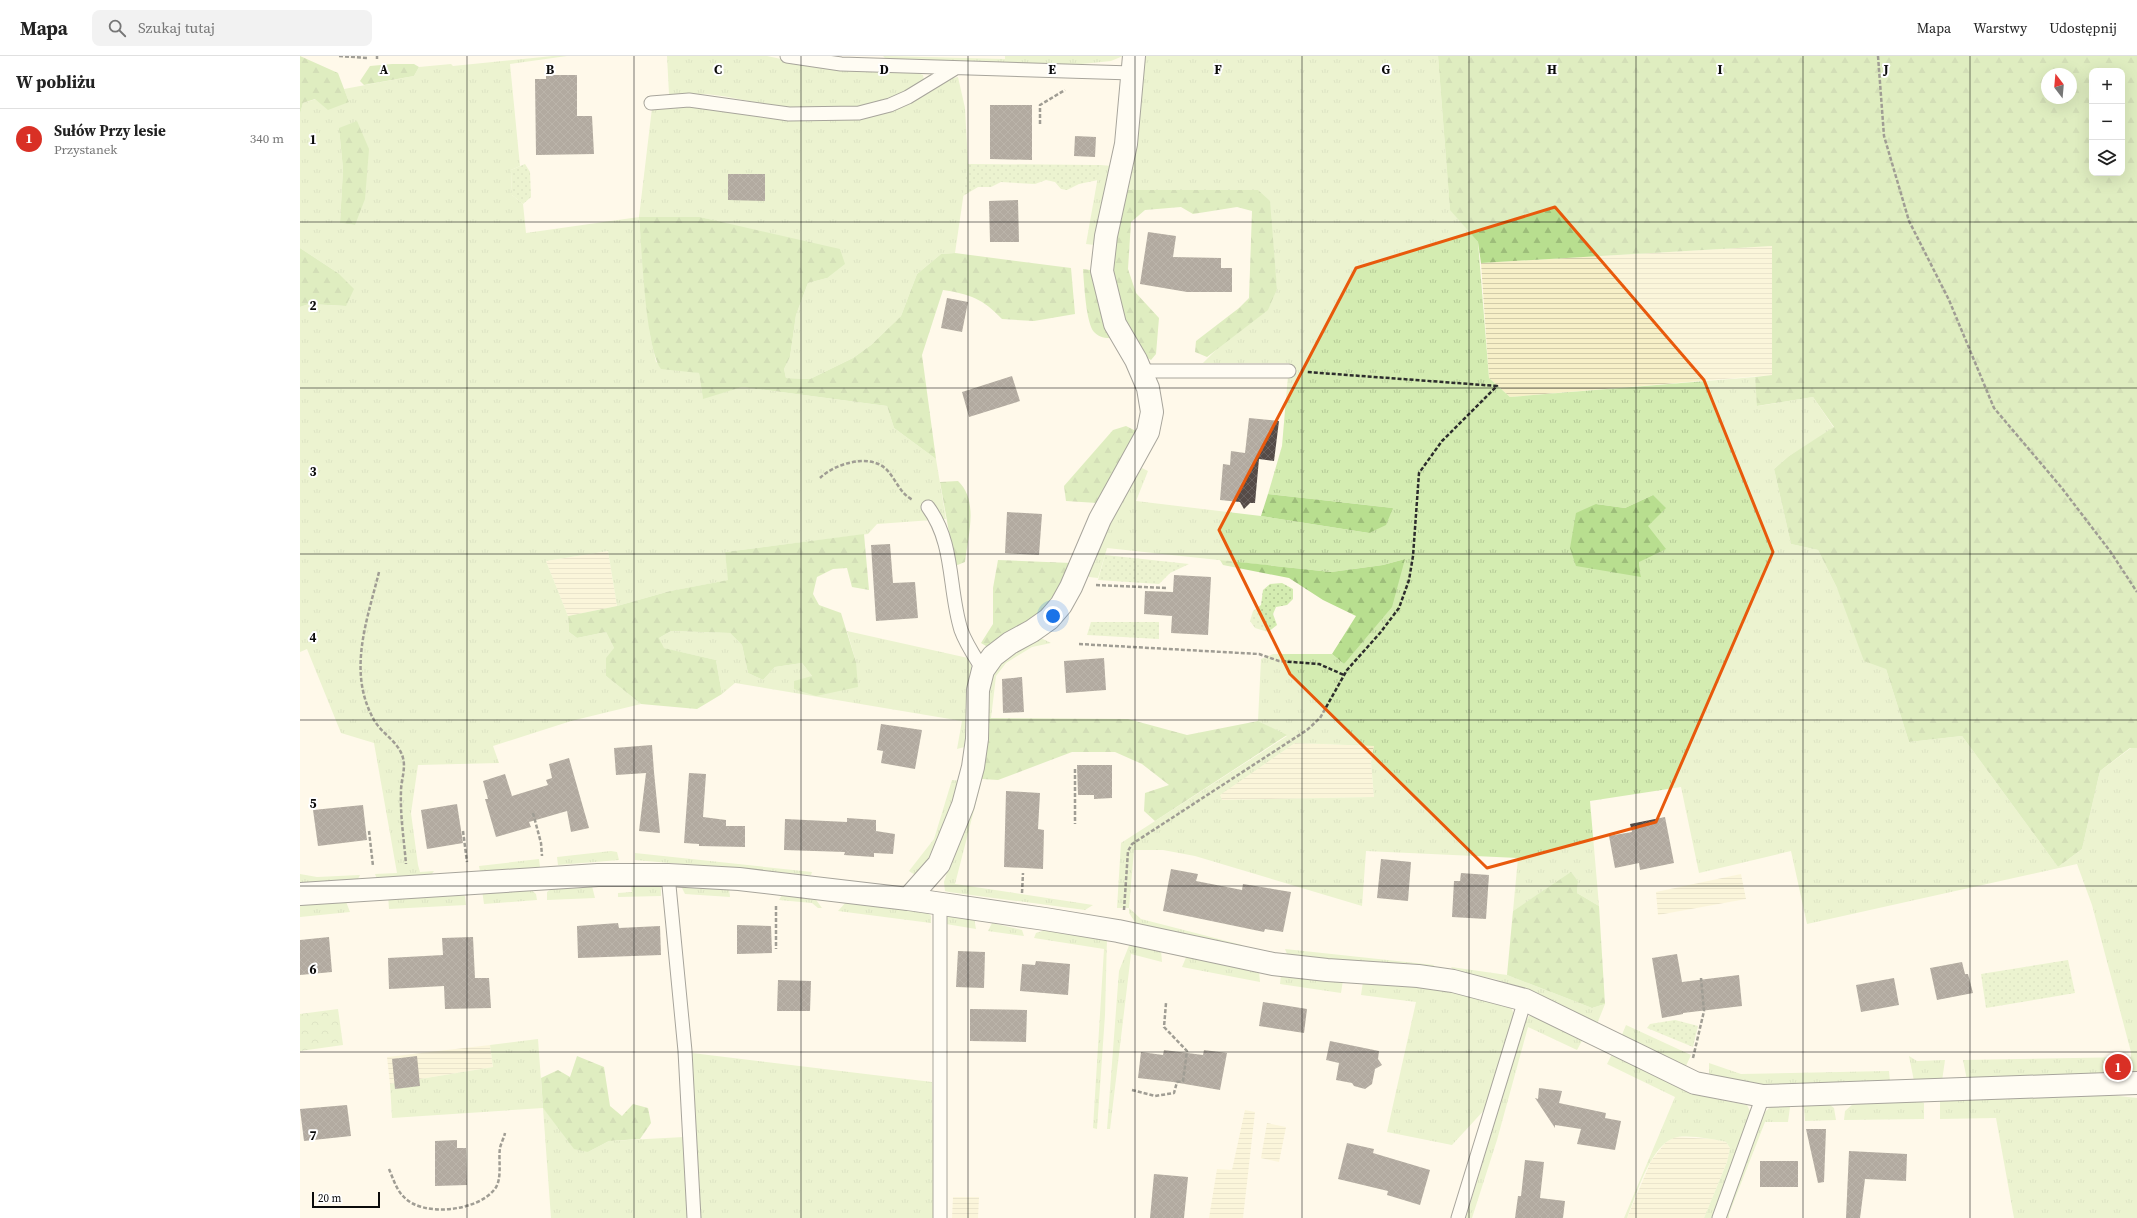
<!DOCTYPE html>
<html lang="pl">
<head>
<meta charset="utf-8">
<style>
  :root { --surface:#fff; --page:#f2f2f2; --text:#222; --muted:#767676; --line:#e0e0e0; --accent:#d93025 }
  body { margin:0; font-family:"Source Serif 4",serif; background:var(--page); color:var(--text) }
  .controls { position:absolute; right:12px; top:12px; display:grid; overflow:hidden; border-radius:8px; box-shadow:0 4px 16px #0002 }
  .controls button { width:36px; height:36px; display:grid; place-items:center; padding:0; border:0; border-bottom:1px solid var(--line); background:var(--surface); color:var(--text); font:20px sans-serif }
  .compass { position:absolute; left:1741px; top:12px; width:36px; height:36px; border-radius:50%; background:var(--surface); box-shadow:0 4px 16px #0002; rotate:344deg }
  .scale { position:absolute; left:12px; bottom:10px; width:68px; box-sizing:border-box; padding-left:4px; border:2px solid #0b0b0b; border-top:0; font-size:11px; line-height:14px; white-space:nowrap; color:#0b0b0b; -webkit-text-stroke:3px #fff; paint-order:stroke }
  .you { position:absolute; left:753px; top:560px; width:14px; height:14px; margin:-10px; border:3px solid #fff; border-radius:50%; background:#1a73e8; box-shadow:0 0 0 6px #1a73e833 }
  .badge { display:grid; place-items:center; width:26px; height:26px; border-radius:50%; background:var(--accent); color:#fff; font-size:13px; font-weight:700 }
  .pin { position:absolute; translate:-50% -50%; border:2px solid #fff; box-shadow:0 1px 4px #0006 }
  .list { margin:0; padding:0; list-style:none }
  h2 { display:flex; justify-content:space-between; align-items:center; height:52px; margin:0; padding:0 16px; font-size:17px }
  h2 small { font-size:13px; font-weight:400; color:var(--muted) }
  .list li { display:grid; grid-template-columns:26px 1fr auto; gap:12px; align-items:center; box-sizing:border-box; height:60px; padding:0 16px; border-top:1px solid var(--line) }
  .list b { display:block; font-size:15px; white-space:nowrap }
  .list p { margin:0; font-size:13px; white-space:nowrap; color:var(--muted) }
  .list em { font-size:13px; font-style:normal; color:var(--muted) }
  .icon { flex:none; width:22px; height:22px; fill:none; stroke:currentColor; stroke-width:2; stroke-linecap:round; stroke-linejoin:round }
  .map { position:relative; flex:none; width:1837px; height:1162px; overflow:hidden }
  header { display:flex; align-items:center; gap:24px; box-sizing:border-box; height:56px; padding:0 20px; background:var(--surface); border-bottom:1px solid var(--line) }
  header strong { font-size:19px }
  nav { display:flex; gap:22px; margin-inline-start:auto; font-size:14px }
  .search { width:280px; height:36px; background:var(--page); display:flex; align-items:center; gap:10px; box-sizing:border-box; padding:0 14px; border-radius:8px; color:var(--muted); font-size:15px }
  main { display:flex }
  aside { flex:1; background:var(--surface) }
  .map>svg:first-child { display:block }
  .farmland { fill:url(#farmland-rules) }
  .grass { fill:url(#grass-tufts); fill-rule:evenodd }
  .forest { fill:url(#forest-firs); fill-rule:evenodd }
  .park { fill:url(#park-crowns) }
  .garden { fill:url(#garden-dots) }
  .building { fill:url(#building-cross-hatch) }
  .lines { fill:none; stroke-linecap:round; stroke-linejoin:round }
  .service-casing { stroke:#3e3e3e; stroke-width:15 }
  .minor-casing { stroke:#3e3e3e; stroke-width:24 }
  .tertiary-casing { stroke:#3e3e3e; stroke-width:24 }
  .path { stroke:#2d2d2d; stroke-width:2.5; stroke-dasharray:4 2; stroke-linecap:butt }
  .service { stroke:#fff; stroke-width:13 }
  .minor { stroke:#fff; stroke-width:22 }
  .tertiary { stroke:#fff; stroke-width:22 }
  .marked { fill:none; stroke:#e8590c; stroke-width:3; stroke-linejoin:round }
  .grid { fill:none; stroke:#0b0b0b; stroke-width:1; stroke-opacity:0.55 }
  .grid-label { font-size:13px; text-anchor:middle; font-weight:bold; fill:#0b0b0b; stroke:#fff; stroke-width:4; stroke-linejoin:round; paint-order:stroke }
</style>
</head>
<body>
<header>
<strong>Mapa</strong>
<div class="search"><svg class="icon" aria-label="search" viewBox="0 0 24 24"><circle cx="10" cy="10" r="6"/><path d="M15 15l6 6"/></svg>Szukaj tutaj</div>
<nav><a>Mapa</a><a>Warstwy</a><a>Udostępnij</a></nav>
</header>
<main>
<aside>
<h2>W pobliżu<small></small></h2>
<ul class="list">
<li><span class="badge">1</span><div><b>Sułów Przy lesie</b><p>Przystanek</p></div><em>340 m</em></li>
</ul>
</aside>
<div class="map">
<svg width="1837" height="1162" viewBox="0 0 1837 1162">
  <defs>
    <pattern id="farmland-rules" width="6" height="5" patternUnits="userSpaceOnUse"><rect width="6" height="5" fill="#f7f0c8"/><path d="M0 2.5h6" fill="none" stroke="#d2ccaa"/></pattern>
    <pattern id="grass-tufts" width="24" height="20" patternUnits="userSpaceOnUse"><rect width="24" height="20" fill="#d4ecb1"/><path d="M3 7l-1-3M5 7V3M7 7l1-3M15 17l-1-3M17 17v-4M19 17l1-3" fill="none" stroke="#b5c997"/></pattern>
    <pattern id="forest-firs" width="22" height="20" patternUnits="userSpaceOnUse"><rect width="22" height="20" fill="#b8de8f"/><path d="M5 1l3.5 6h-7zM16 11l3.5 6h-7z" fill="#9dbd7a"/></pattern>
    <pattern id="park-crowns" width="20" height="18" patternUnits="userSpaceOnUse"><rect width="20" height="18" fill="#d4ecb1"/><path d="M2 6a3 3 0 1 1 6 0M12 15a3 3 0 1 1 6 0" fill="none" stroke="#b5c997"/></pattern>
    <pattern id="garden-dots" width="8" height="8" patternUnits="userSpaceOnUse"><rect width="8" height="8" fill="#d4ecb1"/><path d="M2 2h.1M6 6h.1" fill="none" stroke="#b5c997" stroke-width="1.8" stroke-linecap="round"/></pattern>
    <pattern id="building-cross-hatch" width="8" height="8" patternUnits="userSpaceOnUse"><rect width="8" height="8" fill="#554b47"/><path d="M0 0l8 8M0 8l8-8" fill="none" stroke="#68605d"/></pattern>
  </defs>
  <rect width="100%" height="100%" fill="#fff9ea"/>
  <path class="farmland" d="M1472,190V319L1210,341L1189,322L1181,207Z
    M308,495L317,550L268,560L246,505Z
    M995,687L1074,690L1071,706L1074,741L922,744L919,739Z
    M1441,818L1446,843L1358,859L1356,836Z
    M190,989L193,1011L90,1028L87,1001Z
    M945,1054L955,1056L943,1162H909L917,1113L932,1114Z
    M967,1067L986,1071L979,1106L961,1102Z
    M1375,1081L1412,1083L1426,1086L1430,1092L1427,1106L1404,1162H1327L1351,1105L1365,1087Z
    M653,1141H679L678,1162H652Z"/>
  <path class="grass" d="M253,0H267L210,8L220,110L211,114L212,139L223,148L226,177L339,161L352,52L400,50L555,62L648,23L658,21L665,52L668,108L655,197L641,198L617,218L601,260L571,289L553,302L510,323L486,322L484,313L490,301L496,259L508,227L527,222L456,175L400,161L339,162L350,279L356,306L399,317L403,342L442,331L587,350L594,372L636,403L646,463L577,468L568,478L425,496L429,524L370,535L317,550L308,495L246,505L268,560L269,576L277,582L306,576L314,592L306,620L341,648L271,665L193,690L199,707L118,709L111,757L118,809L120,816L134,815L131,819L77,823L75,818L97,817L74,687L41,677L7,593L0,596V251L9,248L45,250L38,217L0,192V58L3,47L16,43L49,46L44,33L114,20L119,11L151,8L153,10ZM39,72L55,169L40,167L43,113Z
    M367,0H467L500,7L618,17L623,19L624,25C578,54 534,56 481,50C454,48 429,39 402,38C391,38 380,38 369,38Z
    M583,0L705,3V0H823L811,5L772,9L587,4Z
    M845,0H1138L1150,153L1178,186L1189,322L1210,341L1455,321L1458,350L1513,341L1534,372L1489,400L1474,413L1491,488L1518,494L1537,532L1586,613L1609,686L1662,680L1758,811L1782,793L1800,715L1831,692H1837V1015L1667,1024L1663,1004L1831,1001V996L1792,849L1777,808L1507,868L1491,795L1399,817L1381,731L1290,745L1299,850L1277,837L1278,825L1271,817L1213,855L1218,802L1066,795L1062,850L895,800L863,794H834L829,852L841,863L942,889V892L837,869L829,857V852H817L821,787L987,680L958,665L961,603L973,598H1032L1044,608L1105,503L1083,509L1031,516L807,492L798,522L789,521L786,517L830,426L842,412L848,415L836,445L961,460L1069,477L1093,452L968,438L982,390L989,307H903L977,233L973,195L958,134H823ZM1353,439L1339,506L1341,521L1296,448L1325,452ZM995,687L1074,690L1071,706L1074,741L922,744L920,739Z
    M800,109L813,110L795,189L786,188Z
    M371,575L430,577L442,589L448,617L463,624L475,611L502,607L512,620L494,633L556,606L547,575L668,602L673,615L668,690L657,693L662,665L435,627L422,638L416,604L363,592L359,582Z
    M741,582L751,587L732,591L706,607L696,620L691,662H686L682,723L655,828L793,849L785,854L649,836L645,835L644,826L663,766L690,619C705,599 718,592 741,582Z
    M652,724L663,725L636,796L618,821L609,815L634,783Z
    M311,795L317,796L319,804L258,809L257,801Z
    M335,797L512,816L511,819L335,804Z
    M239,803L240,811L180,815L179,810Z
    M0,818L17,821L60,819L58,823L0,827Z
    M331,829H361V840L318,841V837L332,836Z
    M292,830L295,842L247,844V836L254,831Z
    M381,830L429,832L430,841L385,838Z
    M229,832L236,838L237,844L184,848L182,834Z
    M161,837L165,840L166,849L89,853L88,839Z
    M483,837L514,841L522,852H518L512,847L479,844Z
    M45,843L50,856L0,861V846Z
    M547,845L626,855L631,860V867L538,855Z
    M648,858L674,862L676,873L646,868Z
    M692,867L722,874L724,880L688,875Z
    M749,873L807,882L805,959L797,1073L793,1072L804,893L734,882L736,877Z
    M830,887L861,894L862,906L831,898L810,1073H807L819,915Z
    M985,893L1134,909L1132,913L1010,903L987,898Z
    M887,899L959,915L960,926L882,911Z
    M1151,911L1207,919L1292,952L1305,948L1297,968L1237,938L1195,923L1154,915Z
    M981,918L1043,924L1041,937L980,928Z
    M1063,926L1142,933L1210,949L1213,956V964L1187,1051L1152,1089L1087,1076L1116,946L1061,939Z
    M1235,959L1283,983L1277,994L1228,971L1197,1084L1172,1162H1166L1224,967L1229,960Z
    M1326,969L1391,999L1385,1012L1321,981Z
    M238,983L243,1052L288,1096L309,1085L384,1081L388,1162H251L243,1052L92,1062L90,1028L193,1011L190,989Z
    M392,997L632,1026L635,1162H398Z
    M1312,998C1342,1014 1372,1030 1405,1040C1419,1044 1433,1046 1447,1049L1451,1057L1413,1162H1404L1427,1106L1430,1092L1426,1086C1414,1083 1385,1078 1374,1082C1350,1090 1336,1140 1327,1162H1324L1375,1041L1307,1008Z
    M1609,1000L1617,1005L1645,1004L1642,1025H1614Z
    M1409,1007L1441,1018L1589,1015L1590,1026L1468,1030L1409,1020Z
    M1810,1039L1837,1042V1162H1714L1696,1062L1640,1063V1044Z
    M1620,1045L1624,1047V1063L1544,1064L1545,1055L1553,1048Z
    M1530,1049L1534,1052L1536,1064L1505,1065L1504,1050Z
    M1471,1050L1490,1051L1488,1066H1465L1429,1158V1162H1425L1424,1159L1465,1056Z"/>
  <path class="forest" d="M0,0L38,17L49,46L28,54L15,43L3,47L0,58Z
    M1138,0H1837V692H1830L1800,715L1782,793L1758,811L1662,680L1609,686L1586,613L1564,605L1537,532L1518,494L1491,488L1474,413L1489,400L1534,371L1513,341L1457,350L1455,321L1472,319V190L1181,207L1178,186L1150,154ZM1792,15H1822V117H1792ZM1747,18H1771V42H1747Z
    M92,8H114L119,11L114,20L64,29L60,25L70,10Z
    M57,65L69,93L65,143L55,169L40,167L43,113L39,72Z
    M823,134H958L970,145L977,233L968,254L907,301L895,296L896,285L939,252L949,242L952,155L937,151L893,158L881,151L845,154L831,166L828,213L836,237L859,262L856,298L851,304L842,299L815,245L810,218Z
    M339,161H400L540,193L545,208L527,222L508,227L496,259L490,301L484,313L486,322L510,323L553,302L571,289L601,260L617,218L641,198L655,197L771,212L775,258L734,265L702,263C683,243 670,238 643,234L622,299L636,403L594,372L587,350L442,331L403,343L399,317L361,313C345,292 342,192 339,161Z
    M0,192L38,217L54,233L46,250L9,248L0,251Z
    M783,213L790,214L799,250L812,282C805,282 800,282 794,276C786,267 784,227 783,213Z
    M826,370L836,375L797,447L766,445L764,430L813,374Z
    M658,425C679,445 668,479 665,506L655,510L640,426Z
    M968,438L1093,452L1086,469L1069,477L961,460Z
    M1353,439L1366,452L1348,470L1366,493L1339,506L1341,521L1276,510L1270,492L1276,457L1296,448L1325,452Z
    M564,478L569,534L552,531L547,512L533,513L517,521L513,538L519,549L541,557L556,606L558,631L516,640L494,633V625L512,620L502,607L475,611L463,624L448,617L442,589L430,577L371,575L359,582L364,592L416,604L422,638L397,653L341,648L306,620V602L314,592L306,576L277,582L269,576L268,560L317,550L370,535L428,524L425,496Z
    M1105,503L1092,551L1044,608L1032,598L1056,560L1023,544L989,522L923,509L920,504L1031,516L1083,509Z
    M698,504L771,507L764,523L748,550L691,593L681,587L693,568V532Z
    M685,662L828,663L887,679L958,665L987,679L855,765L844,755L845,737L869,729L842,708L815,696H772L698,724L682,723Z
    M1271,816L1278,825L1277,837L1299,850L1305,948L1292,952L1207,919L1213,855Z
    M277,1000L304,1011L310,1050L322,1060L333,1048L348,1052L351,1067L340,1083L309,1085L288,1096L274,1093L243,1052L241,1022L258,1014L270,1021Z"/>
  <path class="park" d="M38,953L43,989L0,995V958Z"/>
  <path class="garden" d="M225,108L230,116L231,141L223,148L212,139L211,114Z
    M668,108L800,109L798,124L779,128L767,134L761,133L755,126L746,124L735,128L701,126L691,131H678L663,140Z
    M805,499L889,508L870,517L859,528L798,524Z
    M982,527L993,533V543L987,549L976,551L973,558L977,569L968,576L955,572L950,565L953,555L961,549L963,534L970,528Z
    M791,566H859V583L787,579Z
    M1768,904L1775,937L1686,952L1681,918Z
    M1375,964L1398,970L1393,991L1347,972L1350,968Z"/>
  <path class="building" d="M246,19H277V60H292L294,98L236,99L235,23H246Z
    M690,49H732V104L690,103Z
    M775,80L796,81L795,101L774,100Z
    M428,118H465V145L428,144Z
    M718,144L719,186H690L689,145Z
    M848,176L876,180L873,201L921,202V212H932V236H887L840,228Z
    M647,242L668,246L662,276L641,272Z
    M712,320L720,345L669,361L662,336Z
    M949,362L979,365L974,405L959,403L955,447H950L944,453L940,446L920,444L923,408L930,409L931,395L945,397Z
    M707,456L742,458L739,499L705,497Z
    M590,488L593,527L615,526L618,562L576,565L571,489Z
    M874,519L911,521L908,579L871,577L872,560L844,558L845,535L873,536Z
    M804,602L806,634L766,637L764,605Z
    M722,621L724,656L703,657L702,623Z
    M581,668L622,674L615,713L581,707L583,695L577,694Z
    M352,689L354,716H349H354L360,777L339,775L346,717L316,719L314,692Z
    M269,702L289,772L271,776L267,755L229,766L231,771L196,781L185,743H188L183,725L205,718L212,740L248,729L246,724L252,722L249,708Z
    M777,709H812V742L794,743V739H778Z
    M389,717L406,718L403,761L426,764V770H445V791L399,790V788L384,787Z
    M706,735L740,737L738,773L744,774L743,813L704,811Z
    M157,748L163,787L127,793L121,754Z
    M63,749L67,784L18,790L13,754Z
    M1365,761L1374,807L1340,814L1339,807L1315,812L1309,780L1332,776L1330,768Z
    M547,762L576,764V775L595,778L593,798L574,797V801L544,799L545,796L484,794L485,763L547,766Z
    M1081,803L1111,806L1108,845L1077,842Z
    M871,813L898,818L896,825L942,834L943,828L991,836L983,876L965,873L964,876L863,855Z
    M1161,817L1189,819L1186,863L1152,861L1154,825H1160Z
    M318,867L319,872L360,870L361,899L278,902L277,870Z
    M437,869L471,870L472,897L437,898Z
    M29,881L32,916L0,919V884Z
    M173,881L175,922H189L191,952L145,953L144,930L89,933L88,902L143,899L142,882Z
    M658,895L685,896L684,932L656,931Z
    M1377,898L1382,926L1439,919L1442,950L1383,957V958L1362,962L1352,902Z
    M736,905L770,908L768,939L720,935L722,908L735,909Z
    M1662,906L1665,918H1668L1673,937L1637,944L1630,912Z
    M1594,922L1599,949L1561,956L1556,929Z
    M478,924L511,925L510,955H477Z
    M963,946L1007,953L1004,977L959,970Z
    M670,953L727,954L726,986L670,985Z
    M1030,985L1079,995L1078,1003L1082,1009L1075,1013L1072,1028L1065,1033L1054,1030L1052,1027L1036,1024L1039,1007L1026,1004Z
    M864,994L903,999L904,994L927,997L920,1034L873,1026L838,1022L841,996L863,999Z
    M117,1000L120,1030L95,1033L92,1003Z
    M1239,1032L1262,1035L1259,1047L1306,1057L1305,1062L1321,1065L1315,1094L1277,1088L1281,1073L1255,1069V1072L1235,1042L1238,1043Z
    M47,1049L51,1080L4,1085L0,1053Z
    M1506,1073H1526L1524,1126L1518,1127Z
    M157,1084V1092H166L167,1129L135,1130V1085Z
    M1047,1087L1074,1093L1073,1097L1130,1114L1120,1149L1087,1139L1088,1135L1038,1123Z
    M1549,1095L1607,1098L1606,1125L1565,1123L1560,1162H1546Z
    M1225,1104L1244,1106L1240,1142L1265,1145L1263,1162H1215L1218,1140H1221Z
    M1460,1105H1498V1131H1460Z
    M854,1118L888,1121L884,1162H850Z"/>
  <g class="lines">
    <defs>
      <path id="service" d="M487,0L541,8L832,17
        M351,47L389,44L489,58L559,57L590,49L608,41L654,13
        M841,315H989
        M628,451C655,488 648,532 661,574C666,588 675,601 683,614
        M368,819L385,995L394,1162
        M640,1162V847
        M1158,1162L1225,944
        M1419,1162L1463,1040"/>
      <path id="minor" d="M608,843L639,808L663,749L673,711L677,683L678,634L683,614L693,600L710,587L732,575L749,563L761,549L771,531L800,463L848,376L852,356L848,332L836,304L815,268L802,215L806,180L826,88L834,0"/>
      <path id="tertiary" d="M0,838L298,819H368L439,823L608,843L745,863L818,875L973,908L1027,914L1118,920L1153,925L1225,944L1395,1027L1463,1040L1837,1027"/>
    </defs>
    <use href="#service" class="service-casing"/>
    <use href="#minor" class="minor-casing"/>
    <use href="#tertiary" class="tertiary-casing"/>
    <path class="path" d="M39,0L68,2
      M77,0V3
      M1578,0L1584,80L1609,165L1649,244L1694,352L1761,431L1810,495L1837,536
      M740,68V49L765,34
      M520,422C534,408 569,397 586,413C596,423 600,438 613,444
      M79,516C67,565 47,616 74,664C82,678 99,686 103,702C106,713 101,724 101,735C100,759 104,784 106,808
      M796,529L866,532
      M779,588L959,598L979,605L1019,608L1044,619
      M775,713V768
      M233,757L241,787L242,800
      M69,775L73,810
      M163,775L167,806
      M722,837L723,817
      M476,850V893
      M824,854L828,795L832,788L1007,674L1020,662L1047,614L1080,577L1099,552L1109,524L1113,500L1119,417L1142,385L1197,330L1007,316
      M1393,1002L1404,955L1401,922
      M832,1034L855,1040L874,1037L877,1026L883,1025L887,995L864,971L866,947
      M89,1113C93,1122 96,1133 103,1140C122,1162 177,1155 194,1134C203,1124 198,1104 200,1092C201,1087 204,1082 205,1077"/>
    <use href="#service" class="service"/>
    <use href="#minor" class="minor"/>
    <use href="#tertiary" class="tertiary"/>
  </g>
  <path d="M0 0H1837V1162H0ZM1255,151L1404,324L1473,496L1356,766L1187,812L990,618L919,474L1056,212Z" fill="#fff9ea" fill-opacity=".55" fill-rule="evenodd"/>
  <path class="marked" d="M1255,151L1404,324L1473,496L1356,766L1187,812L990,618L919,474L1056,212Z"/>
  <path class="grid" d="M167,0V1162M334,0V1162M501,0V1162M668,0V1162M835,0V1162M1002,0V1162M1169,0V1162M1336,0V1162M1503,0V1162M1670,0V1162M0,166H1837M0,332H1837M0,498H1837M0,664H1837M0,830H1837M0,996H1837"/>
  <g class="grid-label">
    <text x="84" y="18">A</text>
    <text x="250" y="18">B</text>
    <text x="418" y="18">C</text>
    <text x="584" y="18">D</text>
    <text x="752" y="18">E</text>
    <text x="918" y="18">F</text>
    <text x="1086" y="18">G</text>
    <text x="1252" y="18">H</text>
    <text x="1420" y="18">I</text>
    <text x="1586" y="18">J</text>
    <text x="13" y="88">1</text>
    <text x="13" y="254">2</text>
    <text x="13" y="420">3</text>
    <text x="13" y="586">4</text>
    <text x="13" y="752">5</text>
    <text x="13" y="918">6</text>
    <text x="13" y="1084">7</text>
  </g>
</svg>
<div class="controls">
<button>+</button>
<button>−</button>
<button><svg class="icon" aria-label="layers" viewBox="0 0 24 24"><path d="M12 4l9 5-9 5-9-5zM3 14l9 5 9-5"/></svg></button>
</div>
<svg class="compass" viewBox="-18 -18 36 36"><path d="M0-13l5 13h-10z" fill="#e53935"/><path d="M0 13l5-13h-10z" fill="#767676"/></svg>
<div class="scale">20 m</div>
<div class="you"></div>
<div class="pin badge" style="left:1818px;top:1011px">1</div>
</div>
</main>
</body>
</html>
